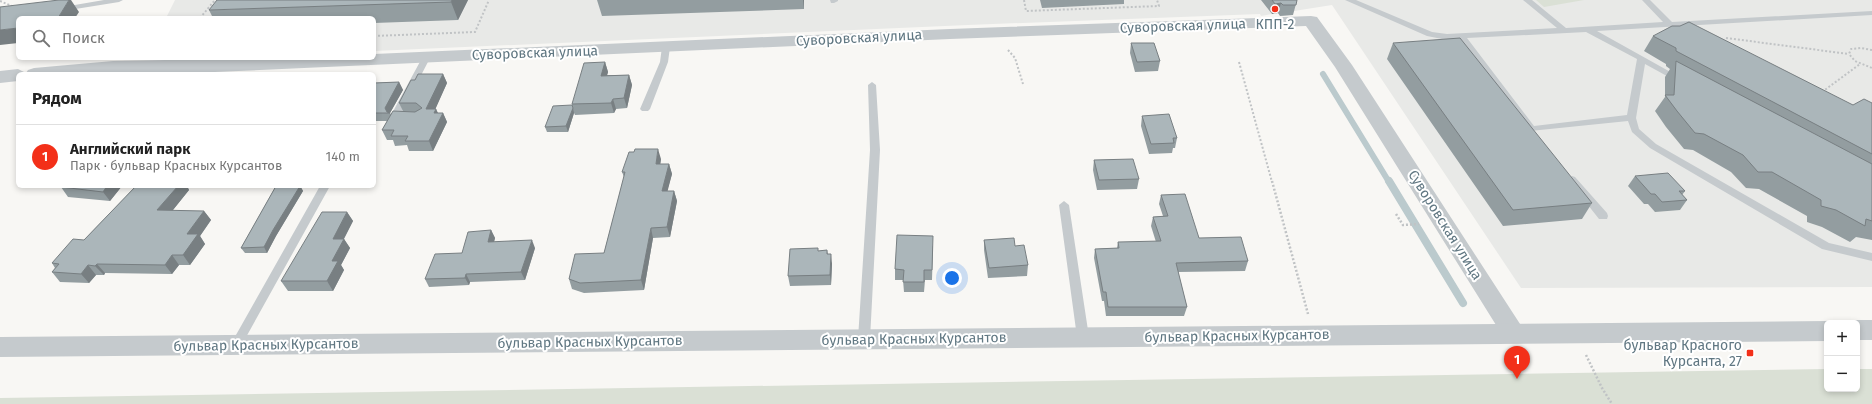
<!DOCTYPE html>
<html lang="ru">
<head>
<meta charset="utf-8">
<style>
  :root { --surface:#fff; --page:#f6f6f6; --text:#222; --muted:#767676; --line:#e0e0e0; --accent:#f33019 }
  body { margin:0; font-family:"Fira Sans",sans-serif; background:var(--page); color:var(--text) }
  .controls { position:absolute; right:12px; bottom:12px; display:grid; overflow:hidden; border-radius:6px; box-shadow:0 2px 6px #0003 }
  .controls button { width:36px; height:36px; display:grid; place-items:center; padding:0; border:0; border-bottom:1px solid var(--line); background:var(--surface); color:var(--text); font:20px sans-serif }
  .you { position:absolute; left:952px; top:278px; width:14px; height:14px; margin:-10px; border:3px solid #fff; border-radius:50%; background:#1a73e8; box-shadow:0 0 0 6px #1a73e833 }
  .badge { display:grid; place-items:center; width:26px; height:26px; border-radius:50%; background:var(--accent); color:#fff; font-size:13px; font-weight:700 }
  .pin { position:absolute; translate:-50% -33px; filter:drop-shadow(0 1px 2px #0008) }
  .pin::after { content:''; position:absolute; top:21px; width:14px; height:12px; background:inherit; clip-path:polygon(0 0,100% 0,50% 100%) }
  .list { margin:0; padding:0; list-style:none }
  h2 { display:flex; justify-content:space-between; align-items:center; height:52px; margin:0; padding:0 16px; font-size:17px }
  h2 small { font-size:13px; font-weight:400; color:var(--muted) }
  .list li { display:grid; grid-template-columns:26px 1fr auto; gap:12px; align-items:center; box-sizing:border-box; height:64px; padding:0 16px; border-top:1px solid var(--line) }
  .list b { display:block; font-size:15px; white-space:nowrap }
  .list p { margin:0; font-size:13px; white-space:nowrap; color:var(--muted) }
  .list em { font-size:13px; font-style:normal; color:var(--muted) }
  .icon { flex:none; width:22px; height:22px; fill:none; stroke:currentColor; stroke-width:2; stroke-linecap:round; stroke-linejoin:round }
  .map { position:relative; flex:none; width:1872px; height:404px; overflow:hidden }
  .search { position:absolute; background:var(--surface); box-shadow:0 2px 6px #0003; left:16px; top:16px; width:360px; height:44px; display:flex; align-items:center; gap:10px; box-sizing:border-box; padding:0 14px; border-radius:6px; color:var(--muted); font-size:15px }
  .panel { position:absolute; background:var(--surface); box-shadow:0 2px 6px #0003; left:16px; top:72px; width:360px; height:116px; border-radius:6px }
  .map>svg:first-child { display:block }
  .built { fill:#e8e9e7 }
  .green { fill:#dae0d5 }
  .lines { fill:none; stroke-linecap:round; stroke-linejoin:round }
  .stream-far1 { stroke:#bbcacd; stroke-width:6 }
  .stream { stroke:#bbcacd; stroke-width:8 }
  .path-far1 { stroke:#c0c3c5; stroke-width:2; stroke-dasharray:2 2; stroke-linecap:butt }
  .path { stroke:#c0c3c5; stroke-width:2.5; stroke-dasharray:2 2; stroke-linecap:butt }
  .service { fill:#c5cacd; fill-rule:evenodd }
  .minor { fill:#c5cacd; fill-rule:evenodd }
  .tertiary { fill:#c5cacd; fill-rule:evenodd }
  .wall { fill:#939da0 }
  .shaded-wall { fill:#787f82 }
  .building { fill:#abb6ba; stroke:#787f82 }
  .poi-dot { fill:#f33019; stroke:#fff; stroke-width:1.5 }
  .labels { text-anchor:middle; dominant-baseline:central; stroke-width:4; stroke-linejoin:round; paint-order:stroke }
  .poi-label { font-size:14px; fill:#607782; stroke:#fff }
  .street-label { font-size:14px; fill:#607782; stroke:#fff }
</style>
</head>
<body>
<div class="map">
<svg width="1872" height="404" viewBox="0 0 1872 404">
  <rect width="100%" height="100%" fill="#f8f7f4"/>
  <path class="built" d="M175,0H1872V287L1521,288L1332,5L1294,11L1290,15L1281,16L1278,13L1261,16L1260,14L968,25L374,51V18H166Z"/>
  <path class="green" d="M1536,0H1584L1544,7Z
    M1827,369V389H1857V369H1872V404H0V398Z"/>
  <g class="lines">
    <path class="stream-far1" d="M1323,74L1389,182"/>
    <path class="stream" d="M1389,181L1463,303"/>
    <path class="path-far1" d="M1024,0L1026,11L1159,6L1157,0
      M0,1L14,7
      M200,18L215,0
      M374,36L475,32L489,0
      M1726,38L1849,54
      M1008,50L1015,58L1023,84
      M1872,50L1861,48L1851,49L1849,54L1855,61L1872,68
      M1239,62L1272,182
      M1822,92L1860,64"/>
    <path class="path" d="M1272,181L1308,314
      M1396,214L1403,225L1419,224
      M1586,355L1602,388L1612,404"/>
    <path class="service" d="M104,0H123L119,2L63,11L59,9L63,7Z
      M830,0H838V1L834,3H831Z
      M1345,0H1356L1432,32L1447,34L1557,28L1523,0H1532L1566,28L1663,22L1642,0H1650L1672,22L1872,11V15L1597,31L1683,79L1682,81H1676L1645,64L1636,118L1639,129L1656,144L1829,243L1872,253V261L1822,249L1650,148L1632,132L1628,121L1530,131L1459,39L1447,40L1427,36ZM1586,32L1637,59L1627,115L1534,126L1467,38Z
      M666,44L670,47L668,62L650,109L648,111H642L640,109L660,62L662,47Z
      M426,55L430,58L401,114L406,117L401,120L392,119L390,117L422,58Z
      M872,82L876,85L880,150L870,339L868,342L864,344L860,342L858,339L870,150L868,85Z
      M1572,176L1575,177L1607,213L1608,216L1607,219H1599L1569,181L1567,179Z
      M320,186H330L240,348L236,350L232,348L230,345L232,342Z
      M1064,201L1069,205L1089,337L1087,340L1083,342L1079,340L1077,337L1059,205Z"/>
    <path class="minor" d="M1311,16L1317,17L1352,65L1522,327L1526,334L1522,341L1514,343L1506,341L1335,67L1306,26L950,39L215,72L18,74V81L0,83V71L18,69L26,73L28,70L34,68L113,61L271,58H374V54L950,29Z"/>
    <path class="tertiary" d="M1857,320H1872V340H1857V323H1848Z
      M1827,321L1833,323H1827V341L0,357V337Z"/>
  </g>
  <path class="wall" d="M468,0L458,20L374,23V18H213L209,10Z
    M597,0H804V9L602,16Z
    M1040,0H1124V4L1042,8Z
    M1261,0H1297L1293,15L1280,16L1278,13L1272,14Z
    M1653,36L1853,105L1872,103V240L1856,237L1850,242L1822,227L1807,222V216L1759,189L1746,188L1731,172L1693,150L1684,149L1666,127L1655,111L1665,97V77L1670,69L1666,66V64L1644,51Z
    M1131,43L1160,61L1158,71L1135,72L1130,53Z
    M1393,43L1592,203L1582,219L1503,226L1387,59Z
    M605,62L608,72L607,75H629L632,85L627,108L616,109L614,113L575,115L574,113L568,132H547L545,127L572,105V104Z
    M443,74L447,83L435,109H436L438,113H443L447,122L433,151H409L407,145L395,146L393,140H387L382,130L387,121H374V83L399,82L403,90L390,113L391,114L403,111L399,103L415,80Z
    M1142,116L1177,138L1175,148H1173L1172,153L1149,154L1141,126Z
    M661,159L660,164H669L672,174L667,191H674L677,201L670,237L653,238L644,290L584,293L572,289L569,279L604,253L624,177L622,172Z
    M1094,160L1139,179L1137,189L1097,190L1093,170Z
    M1635,176L1685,191L1682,195L1687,200L1680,210L1655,212L1648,204H1644L1628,186Z
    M62,186H122L110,201L68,197L61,187Z
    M136,186H187L189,190L172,211H204L211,220L200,236L205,244L190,265H179L172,274L105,273L104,275H96L89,283L60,282L52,272L55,268L52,263L84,240Z
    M276,186H315V187H301L303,191L276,236L267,253H245L241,248Z
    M1161,195L1199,238L1248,261L1245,271L1178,272L1187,307L1184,316H1106L1104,301H1102L1094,258L1095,249L1117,248L1118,242H1156L1151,226L1153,217L1163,216L1159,204Z
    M347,212L353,221L344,239L350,248L341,265L344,270L333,291H288L281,281Z
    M491,230L495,238L494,242L535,248L525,280L470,282L469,285L429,287L425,279L462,253Z
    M984,240L1015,246L1028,265L1027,276L988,278L984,250Z
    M933,246L932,280H925L924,292H904L903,280H895V269Z
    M827,250L828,254L832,264L831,285L790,286L788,276L818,251Z"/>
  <path class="shaded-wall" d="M69,0H71L79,12L75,18H58Z
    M452,0H468L458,20L451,2Z
    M803,0H804V9Z
    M1281,3L1278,13L1272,14L1275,4Z
    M18,28V43L0,45V30Z
    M605,62L608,72L604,86L601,76Z
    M443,74L447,83L431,119L426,109Z
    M629,75L632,85L627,108L624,98Z
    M399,82L403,90L390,113H387L385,108Z
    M613,99L616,109L614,113L611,103Z
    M573,108L574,113L568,132L566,126Z
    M436,109L440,118L443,113L447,122L433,151L429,141L434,113Z
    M658,149L661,159L659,174L656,164Z
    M669,164L672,174L665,201L662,191Z
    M107,186H122L110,201L103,192Z
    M178,186H187L189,190L165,220L157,210Z
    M300,186L303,191L276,236L267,253L264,247L273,230Z
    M674,191L677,201L670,237L667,227Z
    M204,211L211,220L200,236L205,244L190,265L183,255L187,234Z
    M347,212L353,221L339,248L333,239Z
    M651,228L653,238L644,290L641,280Z
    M491,230L495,238L492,249L488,242Z
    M344,239L350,248L341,265L344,270L333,291L327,281L332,261Z
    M532,240L535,248L525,280L521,272Z
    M831,254L832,264L831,285L830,275Z
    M172,255L179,265L172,274L165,265Z
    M97,264L105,273L104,275L95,266Z
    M88,265L96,275L89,283L81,274Z
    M466,274L470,282L469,285L465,278Z"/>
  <path class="building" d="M59,0H69L58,18H18V28L0,30V7Z
    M217,0H452L451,2L209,10Z
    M1272,0H1297L1296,5H1283L1281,3L1275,4Z
    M1689,22L1853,105L1864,99L1872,103V154L1676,51V48L1653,36L1672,26H1680Z
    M1460,38L1592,203L1513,210L1393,43Z
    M1131,43H1154L1160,61L1137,62Z
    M1676,61L1872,164V221L1866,219L1865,226L1836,210L1821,206V200L1772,172H1758L1743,155L1704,134L1695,133L1677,111L1665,95H1674Z
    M605,62L601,76L629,75L624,98L613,99L611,103L572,104L584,63Z
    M418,74H443L426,109H436L434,113H443L429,141H405L408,136H391L394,130H382L393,111L415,112L422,108L416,103H399L411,80H415Z
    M399,82L385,108L387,112L390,113H374V83Z
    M572,105L573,108L566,126L545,127L553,106Z
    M1169,114L1177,138H1173L1174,143L1151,144L1142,116Z
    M635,149H658L656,164H669L662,191H674L667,227L651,228L641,280L580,283L569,279L575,254L604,253L625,172H622L629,152H634Z
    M1133,159L1139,179L1099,180L1094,160Z
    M1668,173L1685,191H1679L1687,200L1662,202L1655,194H1651L1635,176Z
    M62,186H107L103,192L61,187Z
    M136,186H178L157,210L204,211L187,234H198L183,255H172L165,265L97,264L95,266L88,265L81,274L52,272L59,264L52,263L73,239L84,240Z
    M276,186H300L273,230L264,247L241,248Z
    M1185,194L1199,238L1241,237L1248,261L1176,263L1187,307H1108L1106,292H1103L1095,249L1119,248L1118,242L1161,241L1153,217L1168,216L1161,195Z
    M322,212H347L333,239H344L332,261H338L327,281H281Z
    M491,230L488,242L532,240L521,272L466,274L465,278L425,279L435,254L462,253L468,232Z
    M897,235L933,236L932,270H924V282H903L904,270L895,269Z
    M1014,238L1015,246L1024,245L1028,265L989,268L984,240Z
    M818,248V251L827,250V254H831L830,275L788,276L790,249Z"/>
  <g class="poi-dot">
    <circle cx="1275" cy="9" r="4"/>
    <rect x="1746" y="349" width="8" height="8" rx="2"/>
  </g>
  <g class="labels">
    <g class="poi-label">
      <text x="1275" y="24">КПП-2</text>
      <text x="1742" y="345" text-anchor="end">бульвар Красного<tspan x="1742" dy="16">Курсанта, 27</tspan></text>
    </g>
    <g class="street-label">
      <text transform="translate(1183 26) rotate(-2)">Суворовская улица</text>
      <text transform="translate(859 38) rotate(-3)">Суворовская улица</text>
      <text transform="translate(535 53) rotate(-2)">Суворовская улица</text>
      <text transform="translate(1445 225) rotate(58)">Суворовская улица</text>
      <text transform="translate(1237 336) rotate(-1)">бульвар Красных Курсантов</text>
      <text transform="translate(914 339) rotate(-1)">бульвар Красных Курсантов</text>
      <text transform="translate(590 342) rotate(-1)">бульвар Красных Курсантов</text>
      <text transform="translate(266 345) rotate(-1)">бульвар Красных Курсантов</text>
    </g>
  </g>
</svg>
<div class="controls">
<button>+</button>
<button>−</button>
</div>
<div class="you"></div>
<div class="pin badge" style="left:1517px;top:379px">1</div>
<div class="search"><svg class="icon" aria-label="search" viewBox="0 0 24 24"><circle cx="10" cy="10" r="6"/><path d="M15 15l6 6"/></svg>Поиск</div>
<section class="panel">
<h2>Рядом<small></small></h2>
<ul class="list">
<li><span class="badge">1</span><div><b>Английский парк</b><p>Парк · бульвар Красных Курсантов</p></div><em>140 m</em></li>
</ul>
</section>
</div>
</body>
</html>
